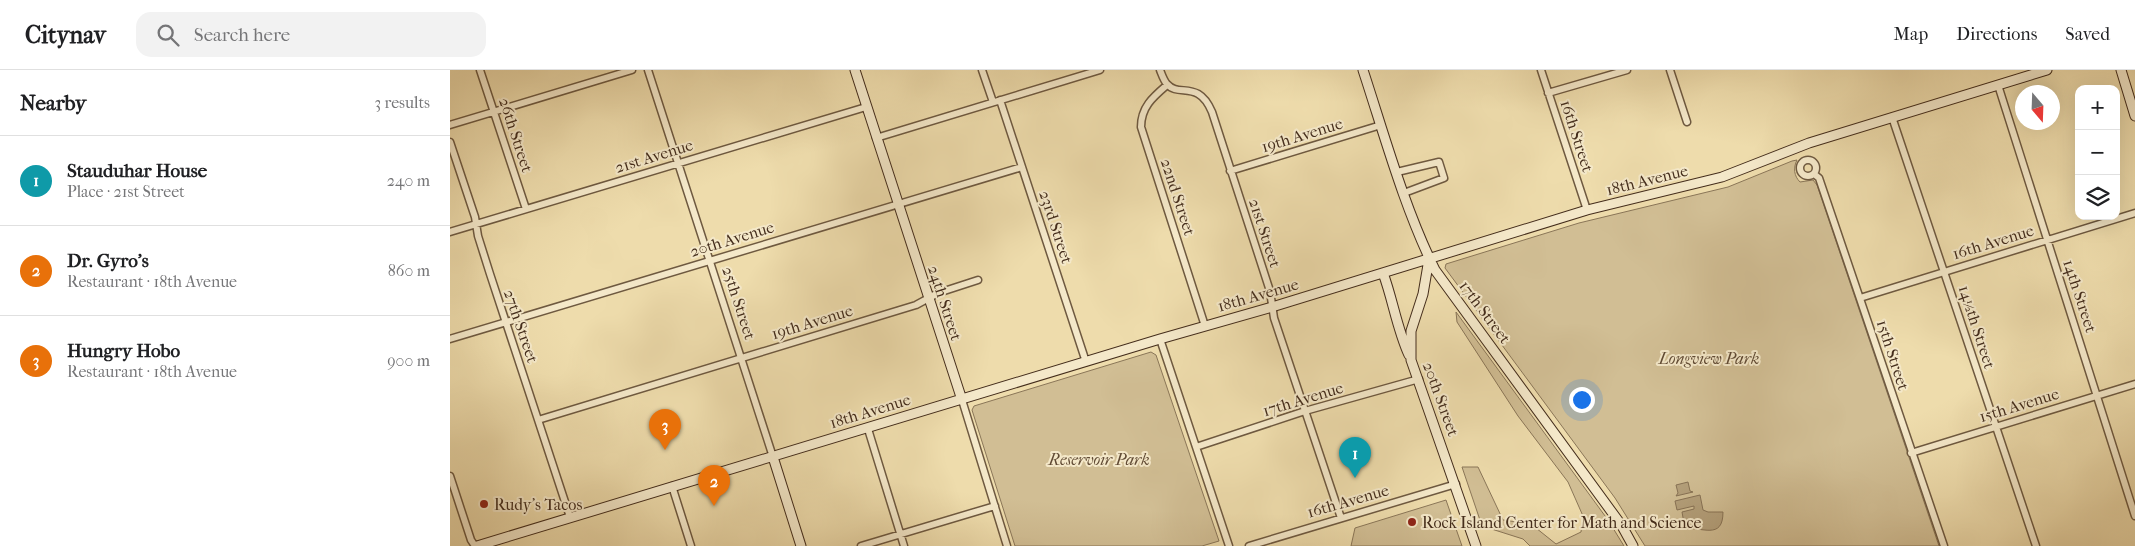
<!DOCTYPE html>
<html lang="en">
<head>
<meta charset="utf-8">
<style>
  :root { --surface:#fff; --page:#f2f2f2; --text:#202124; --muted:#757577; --line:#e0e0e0; --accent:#2563eb }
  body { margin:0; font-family:"IM FELL French Canon",serif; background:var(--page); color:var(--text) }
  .controls { position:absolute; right:15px; top:15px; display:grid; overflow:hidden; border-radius:10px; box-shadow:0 5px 20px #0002 }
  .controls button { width:45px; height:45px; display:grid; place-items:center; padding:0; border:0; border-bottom:1px solid var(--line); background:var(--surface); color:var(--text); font:25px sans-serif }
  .compass { position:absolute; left:1565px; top:15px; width:45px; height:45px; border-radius:50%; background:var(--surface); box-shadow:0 5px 20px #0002; rotate:161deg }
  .you { position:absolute; left:1131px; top:329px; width:18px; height:18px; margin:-12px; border:4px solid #fff; border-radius:50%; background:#1a73e8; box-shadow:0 0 0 8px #1a73e833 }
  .badge { display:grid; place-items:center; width:32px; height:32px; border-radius:50%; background:var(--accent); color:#fff; font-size:16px; font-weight:700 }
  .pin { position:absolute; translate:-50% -41px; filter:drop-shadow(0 1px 2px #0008) }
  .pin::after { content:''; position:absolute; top:26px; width:18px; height:15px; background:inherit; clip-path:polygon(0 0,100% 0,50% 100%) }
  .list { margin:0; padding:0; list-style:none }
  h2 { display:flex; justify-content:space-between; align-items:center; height:65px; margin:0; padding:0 20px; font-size:21px }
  h2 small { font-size:16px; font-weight:400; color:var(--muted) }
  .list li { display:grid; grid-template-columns:32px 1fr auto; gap:15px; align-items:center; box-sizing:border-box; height:90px; padding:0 20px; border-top:1px solid var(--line) }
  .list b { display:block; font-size:19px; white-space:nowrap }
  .list p { margin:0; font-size:16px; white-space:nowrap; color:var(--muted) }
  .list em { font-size:16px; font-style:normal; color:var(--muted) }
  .icon { flex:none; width:28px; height:28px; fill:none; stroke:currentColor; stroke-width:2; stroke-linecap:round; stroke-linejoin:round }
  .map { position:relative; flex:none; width:1685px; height:476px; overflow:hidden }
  header { display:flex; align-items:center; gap:30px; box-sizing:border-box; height:70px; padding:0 25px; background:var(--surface); border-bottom:1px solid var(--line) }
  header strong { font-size:24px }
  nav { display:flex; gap:28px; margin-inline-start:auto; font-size:18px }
  .search { width:350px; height:45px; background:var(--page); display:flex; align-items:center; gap:12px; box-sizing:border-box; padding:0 18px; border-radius:15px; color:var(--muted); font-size:19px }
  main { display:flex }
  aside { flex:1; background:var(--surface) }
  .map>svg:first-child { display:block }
  .green { fill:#d1be94; stroke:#8a7658 }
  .water { fill:#b4a07b; stroke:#877255 }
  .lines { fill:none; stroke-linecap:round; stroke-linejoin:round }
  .street-casing { stroke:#6e5940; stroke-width:9 }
  .secondary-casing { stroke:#442d1c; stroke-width:11 }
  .street { stroke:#f4e8c9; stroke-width:6 }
  .secondary { stroke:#f4e8c9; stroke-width:9 }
  .poi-dot { fill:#8f2418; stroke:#f4e8c9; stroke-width:2 }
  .labels { text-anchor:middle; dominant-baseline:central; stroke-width:4; stroke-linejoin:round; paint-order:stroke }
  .street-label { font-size:16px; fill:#442d1c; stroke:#f4e8c9 }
  .park-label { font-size:16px; font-style:italic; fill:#604a34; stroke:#f4e8c9 }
  .poi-label { font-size:16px; fill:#442d1c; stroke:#f4e8c9; text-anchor:start }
</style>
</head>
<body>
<header>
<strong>Citynav</strong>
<div class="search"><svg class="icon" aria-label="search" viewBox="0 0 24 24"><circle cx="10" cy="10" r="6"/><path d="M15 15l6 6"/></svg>Search here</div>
<nav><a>Map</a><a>Directions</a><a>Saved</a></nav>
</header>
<main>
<aside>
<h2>Nearby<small>3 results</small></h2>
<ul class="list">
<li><span class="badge" style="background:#0f9aa8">1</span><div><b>Stauduhar House</b><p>Place · 21st Street</p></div><em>240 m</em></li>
<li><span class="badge" style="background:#e8710a">2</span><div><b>Dr. Gyro's</b><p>Restaurant · 18th Avenue</p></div><em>860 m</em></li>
<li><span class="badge" style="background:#e8710a">3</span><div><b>Hungry Hobo</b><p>Restaurant · 18th Avenue</p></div><em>900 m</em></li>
</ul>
</aside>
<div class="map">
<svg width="1685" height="476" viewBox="0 0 1685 476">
  <rect width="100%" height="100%" fill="#eedcac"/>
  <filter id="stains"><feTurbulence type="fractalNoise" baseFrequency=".004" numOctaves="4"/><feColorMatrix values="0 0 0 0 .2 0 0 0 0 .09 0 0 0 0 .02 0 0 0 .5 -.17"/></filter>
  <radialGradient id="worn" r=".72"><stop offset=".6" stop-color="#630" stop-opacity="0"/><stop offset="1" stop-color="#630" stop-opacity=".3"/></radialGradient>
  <path class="green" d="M1347,90C1343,98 1344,106 1350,112L1363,110L1367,115L1489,476H1195L1165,428L995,198L996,194L1129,153L1278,117L1342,91Z
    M1006,242L1158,450L1174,476H1080L1073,469L1032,456L1012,397H1028L1053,450L1081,454L1106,474L1131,462L1133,446L1118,412L1068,346L1007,252Z
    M701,282L706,285L769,471L752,476H565L522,340L524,336Z
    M996,430L1012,476H901L905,458Z"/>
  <path class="water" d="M1238,412L1240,421L1243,422L1226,426L1228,423L1226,415Z
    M1250,425L1253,440L1258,442H1273C1273,471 1251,456 1235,459L1232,442L1244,439V436L1227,440L1225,431Z"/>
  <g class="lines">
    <defs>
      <path id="street" d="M30,0L76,139
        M198,0L323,387
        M532,0L543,32
        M710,0C712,5 714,11 717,14C729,28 748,9 762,42L820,221L824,248L891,448
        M1091,0L1137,140
        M1220,0L1237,52
        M717,15C703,27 691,37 691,57L755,256
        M1548,15L1685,446
        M1098,23L1177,0
        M550,30L636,292
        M1442,47L1586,476
        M0,55L182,0
        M426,68L650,0
        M0,72L25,147L28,166L40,204L120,447
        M1350 98a8 8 0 1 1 16 0a8 8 0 1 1-16 0Z
        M780,101L931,55
        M947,102L989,92L994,108L954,123
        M1364,104L1369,108L1494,476
        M0,162L416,37
        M1410,228L1685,143
        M0,269L572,97
        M710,269L779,476
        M512,330L557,476
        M88,350L466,235L488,223L528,210
        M418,359L454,476
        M746,377L855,341L969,309
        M1461,383L1685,314
        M0,406L21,470L25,476
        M222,416L241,476
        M411,476L545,436
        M799,476L1006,414"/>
      <path id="secondary" d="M405,0L512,330
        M913,0C935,67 954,137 985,200L1172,456L1183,476
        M1671,0L1685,46
        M979,189L973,224L961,261V290L1026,476
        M933,203C943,230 947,259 959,285
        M323,387L351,476
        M27,476L710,269L822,237L1137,140L1272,107L1359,73L1597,0"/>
    </defs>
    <use href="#street" class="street-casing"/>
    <use href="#secondary" class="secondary-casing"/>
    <use href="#street" class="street"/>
    <use href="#secondary" class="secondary"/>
  </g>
  <g class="poi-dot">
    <circle cx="34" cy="434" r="5"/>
    <circle cx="962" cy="452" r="5"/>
  </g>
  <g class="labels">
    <g class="street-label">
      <text transform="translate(66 65) rotate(72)">26th Street</text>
      <text transform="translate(852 65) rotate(-17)">19th Avenue</text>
      <text transform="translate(1127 66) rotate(72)">16th Street</text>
      <text transform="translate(204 86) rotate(-17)">21st Avenue</text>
      <text transform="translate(1197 110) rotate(-14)">18th Avenue</text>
      <text transform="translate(728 127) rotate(72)">22nd Street</text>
      <text transform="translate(606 157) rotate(72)">23rd Street</text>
      <text transform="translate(815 163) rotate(72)">21st Street</text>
      <text transform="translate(282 169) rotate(-17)">20th Avenue</text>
      <text transform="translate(1543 172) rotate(-17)">16th Avenue</text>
      <text transform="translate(808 225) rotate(-16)">18th Avenue</text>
      <text transform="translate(1630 226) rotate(72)">14th Street</text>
      <text transform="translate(289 233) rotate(72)">25th Street</text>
      <text transform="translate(495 233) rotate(72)">24th Street</text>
      <text transform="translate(1035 242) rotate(53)">17th Street</text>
      <text transform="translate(362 252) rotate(-17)">19th Avenue</text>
      <text transform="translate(71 256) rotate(71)">27th Street</text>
      <text transform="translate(1527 257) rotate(72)">14½th Street</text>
      <text transform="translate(1443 285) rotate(72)">15th Street</text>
      <text transform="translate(853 329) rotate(-17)">17th Avenue</text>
      <text transform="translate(991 329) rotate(70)">20th Street</text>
      <text transform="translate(1569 335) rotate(-17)">15th Avenue</text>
      <text transform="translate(420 341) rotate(-17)">18th Avenue</text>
      <text transform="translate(898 431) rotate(-16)">16th Avenue</text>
    </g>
    <g class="park-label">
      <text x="1259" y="288">Longview Park</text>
      <text x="649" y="389">Reservoir Park</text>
    </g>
    <g class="poi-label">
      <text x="44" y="434">Rudy's Tacos</text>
      <text x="972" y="452">Rock Island Center for Math and Science</text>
    </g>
  </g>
  <rect width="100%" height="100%" filter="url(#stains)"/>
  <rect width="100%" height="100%" fill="url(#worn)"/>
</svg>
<div class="controls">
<button>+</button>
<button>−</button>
<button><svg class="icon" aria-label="layers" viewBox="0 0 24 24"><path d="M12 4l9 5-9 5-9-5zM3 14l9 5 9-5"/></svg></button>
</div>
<svg class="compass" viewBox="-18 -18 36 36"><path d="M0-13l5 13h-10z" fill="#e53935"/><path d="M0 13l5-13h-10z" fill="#757577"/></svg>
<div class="you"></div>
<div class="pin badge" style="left:905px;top:408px;background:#0f9aa8">1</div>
<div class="pin badge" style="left:264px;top:436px;background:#e8710a">2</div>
<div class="pin badge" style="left:215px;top:380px;background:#e8710a">3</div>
</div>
</main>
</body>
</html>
